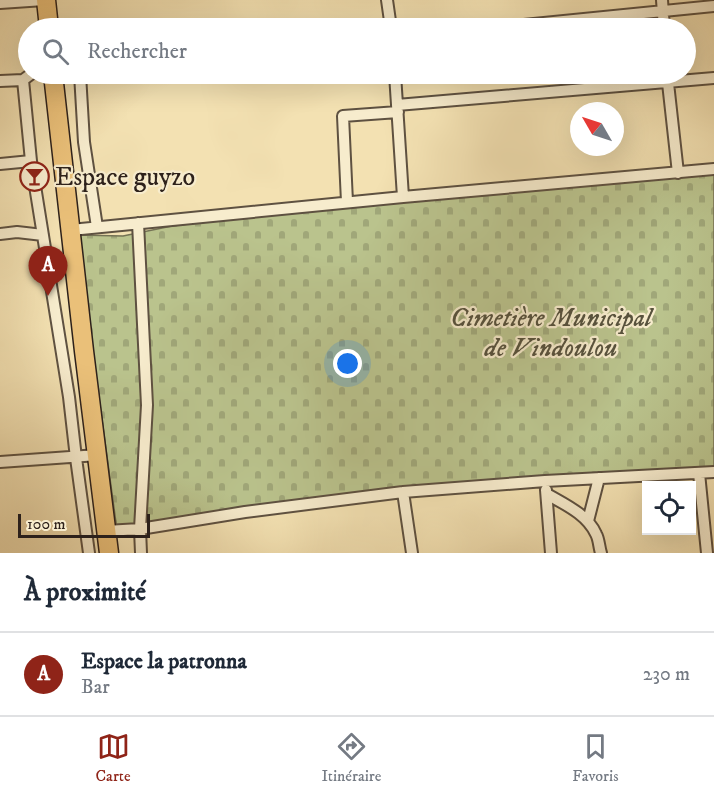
<!DOCTYPE html>
<html lang="fr">
<head>
<meta charset="utf-8">
<style>
  :root { --surface:#fff; --page:#f6f6f7; --text:#1f2937; --muted:#747a83; --line:#e0e1e3; --accent:#8f2418 }
  body { margin:0; font-family:"IM FELL DW Pica",serif; background:var(--page); color:var(--text) }
  .controls { position:absolute; right:18px; bottom:18px; display:grid; overflow:hidden; border-radius:0px; box-shadow:0 6px 24px #0002 }
  .controls button { width:54px; height:54px; display:grid; place-items:center; padding:0; border:0; border-bottom:2px solid var(--line); background:var(--surface); color:var(--text); font:30px sans-serif }
  .compass { position:absolute; left:570px; top:102px; width:54px; height:54px; border-radius:50%; background:var(--surface); box-shadow:0 6px 24px #0002; rotate:309deg }
  .scale { position:absolute; left:18px; bottom:15px; width:132px; box-sizing:border-box; padding-left:6px; border:3px solid #2d211b; border-top:0; font-size:16px; line-height:21px; white-space:nowrap; color:#2d211b; -webkit-text-stroke:4px #f7eccd; paint-order:stroke }
  .you { position:absolute; left:348px; top:364px; width:21px; height:21px; margin:-15px; border:4px solid #fff; border-radius:50%; background:#1a73e8; box-shadow:0 0 0 9px #1a73e833 }
  .badge { display:grid; place-items:center; width:39px; height:39px; border-radius:50%; background:var(--accent); color:#fff; font-size:20px; font-weight:700 }
  .pin { position:absolute; translate:-50% -50px; filter:drop-shadow(0 2px 3px #0008) }
  .pin::after { content:''; position:absolute; top:32px; width:21px; height:18px; background:inherit; clip-path:polygon(0 0,100% 0,50% 100%) }
  .list { margin:0; padding:0; list-style:none }
  h2 { display:flex; justify-content:space-between; align-items:center; height:78px; margin:0; padding:0 24px; font-size:26px }
  h2 small { font-size:20px; font-weight:400; color:var(--muted) }
  .list li { display:grid; grid-template-columns:39px 1fr auto; gap:18px; align-items:center; box-sizing:border-box; height:84px; padding:0 24px; border-top:2px solid var(--line) }
  .list b { display:block; font-size:22px; white-space:nowrap }
  .list p { margin:0; font-size:20px; white-space:nowrap; color:var(--muted) }
  .list em { font-size:20px; font-style:normal; color:var(--muted) }
  .icon { flex:none; width:33px; height:33px; fill:none; stroke:currentColor; stroke-width:2; stroke-linecap:round; stroke-linejoin:round }
  .map { position:relative; flex:none; width:714px; height:553px; overflow:hidden }
  .search { position:absolute; background:var(--surface); box-shadow:0 6px 24px #0002; left:18px; right:18px; top:18px; height:66px; display:flex; align-items:center; gap:15px; box-sizing:border-box; padding:0 21px; border-radius:33px; color:var(--muted); font-size:22px }
  .sheet { height:162px; background:var(--surface) }
  nav { display:flex; justify-content:space-around; align-items:center; box-sizing:border-box; height:84px; border-top:2px solid var(--line); background:var(--surface); font-size:16px; color:var(--muted) }
  nav a { display:grid; justify-items:center; gap:3px }
  nav .on { color:var(--accent) }
  .map>svg:first-child { display:block }
  .cemetery { fill:url(#cemetery-stones); stroke:#747254; stroke-width:1.5 }
  .lines { fill:none; stroke-linecap:round; stroke-linejoin:round }
  .street-casing { stroke:#5e5141; stroke-width:14 }
  .highway-casing { stroke:#2d211b; stroke-width:21 }
  .street { stroke:#f7eccd; stroke-width:10 }
  .highway { stroke:#eac079; stroke-width:18 }
  .labels { text-anchor:middle; dominant-baseline:central; stroke-width:4.5; stroke-linejoin:round; paint-order:stroke }
  .poi-label { font-size:26px; fill:#2d211b; stroke:#f7eccd; text-anchor:start }
  .park-label { font-size:26px; font-style:italic; fill:#57523d; stroke:#f7eccd }
</style>
</head>
<body>
<div class="map">
<svg width="714" height="553" viewBox="0 0 714 553">
  <defs>
    <pattern id="cemetery-stones" width="16" height="16" patternUnits="userSpaceOnUse" patternTransform="scale(1.5)"><rect width="16" height="16" fill="#bac38d"/><path d="M2 7V4a2 2 0 0 1 4 0v3zM10 15v-3a2 2 0 0 1 4 0v3z" fill="#a0a779"/></pattern>
  </defs>
  <rect width="100%" height="100%" fill="#f3e1b2"/>
  <filter id="stains"><feTurbulence type="fractalNoise" baseFrequency=".00333" numOctaves="4"/><feColorMatrix values="0 0 0 0 .2 0 0 0 0 .09 0 0 0 0 .02 0 0 0 .5 -.17"/></filter>
  <radialGradient id="worn" r=".72"><stop offset=".6" stop-color="#630" stop-opacity="0"/><stop offset="1" stop-color="#630" stop-opacity=".3"/></radialGradient>
  <path class="cemetery" d="M714,168V472L403,492L117,530L77,235L123,236L172,226L441,193Z"/>
  <g class="lines">
    <defs>
      <path id="street" d="M387,0L391,28
        M662,0L664,28
        M0,3L44,0
        M494,28L714,6
        M80,74L84,142L97,227
        M395,74L403,197
        M667,74L678,173
        M23,80L31,161L69,397L76,458L89,553
        M0,81L23,80L31,74
        M397,105L714,78
        M0,164L31,161
        M347,202L343,116L398,112
        M138,223L147,405L140,529L141,553
        M71,230L403,197L714,169
        M0,234L17,232L43,235
        M0,462L98,455
        M699,473L707,553
        M546,490L551,553
        M403,492L412,553
        M547,494C564,504 587,514 596,534C599,539 599,547 601,553
        M588,521L599,478
        M106,531L140,529L245,512L403,492L545,481L714,472"/>
      <path id="highway" d="M46,0L49,28
        M53,74L84,351L109,553"/>
    </defs>
    <use href="#street" class="street-casing"/>
    <use href="#highway" class="highway-casing"/>
    <use href="#street" class="street"/>
    <use href="#highway" class="highway"/>
  </g>
  <defs>
    <symbol id="bar-ring" viewBox="-11 -11 22 22"><circle r="9.5" fill="#f7eccd" stroke="#8f2418" stroke-width="1.5"/><path d="M-6-5H6L.8 .8V4.5H3.5V6h-7V4.5H-.8V.8Z" fill="#8f2418"/></symbol>
  </defs>
  <g fill-rule="evenodd">
    <use href="#bar-ring" x="18" y="160" width="33" height="33"/>
  </g>
  <g class="labels">
    <g class="poi-label">
      <text x="55" y="177">Espace guyzo</text>
    </g>
    <g class="park-label">
      <text x="551" y="318">Cimetière Municipal<tspan x="551" dy="30">de Vindoulou</tspan></text>
    </g>
  </g>
  <rect width="100%" height="100%" filter="url(#stains)"/>
  <rect width="100%" height="100%" fill="url(#worn)"/>
</svg>
<div class="controls">
<button><svg class="icon" aria-label="locate" viewBox="0 0 24 24"><circle cx="12" cy="12" r="6"/><path d="M12 2v4M12 18v4M2 12h4M18 12h4"/></svg></button>
</div>
<svg class="compass" viewBox="-18 -18 36 36"><path d="M0-13l5 13h-10z" fill="#e53935"/><path d="M0 13l5-13h-10z" fill="#747a83"/></svg>
<div class="scale">100 m</div>
<div class="you"></div>
<div class="pin badge" style="left:48px;top:296px">A</div>
<div class="search"><svg class="icon" aria-label="search" viewBox="0 0 24 24"><circle cx="10" cy="10" r="6"/><path d="M15 15l6 6"/></svg>Rechercher</div>
</div>
<section class="sheet">
<h2>À proximité<small></small></h2>
<ul class="list">
<li><span class="badge">A</span><div><b>Espace la patronna</b><p>Bar</p></div><em>230 m</em></li>
</ul>
</section>
<nav>
<a class="on"><svg class="icon" aria-label="map" viewBox="0 0 24 24"><path d="M3 6l6-2 6 2 6-2v14l-6 2-6-2-6 2zM9 4v14M15 6v14"/></svg>Carte</a>
<a><svg class="icon" aria-label="directions" viewBox="0 0 24 24"><path d="M12 3l9 9-9 9-9-9zM9 14v-3h6M13 9l2 2-2 2"/></svg>Itinéraire</a>
<a><svg class="icon" aria-label="saved" viewBox="0 0 24 24"><path d="M7 4h10v16l-5-4-5 4z"/></svg>Favoris</a>
</nav>
</body>
</html>
